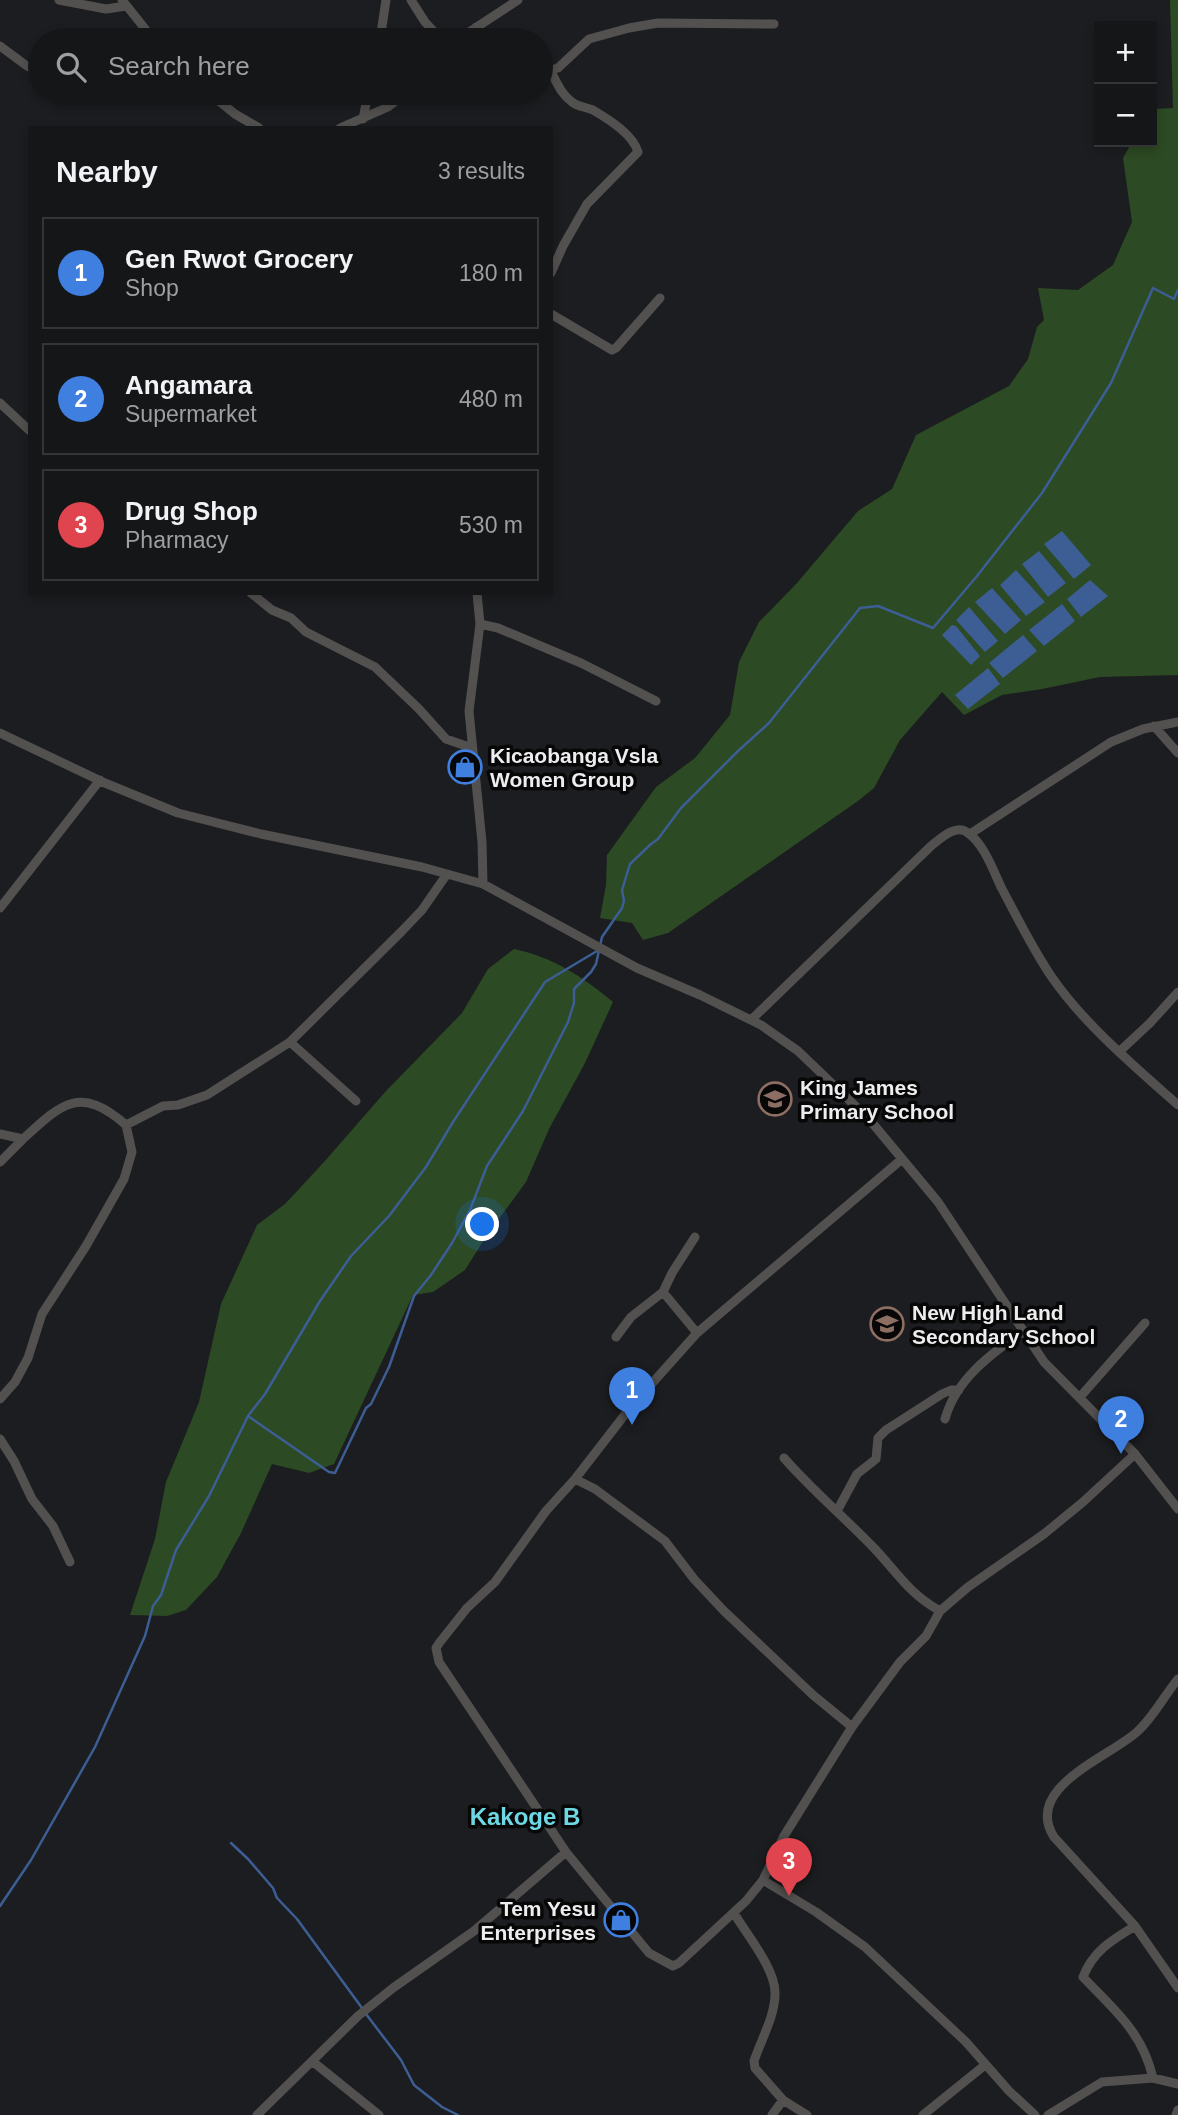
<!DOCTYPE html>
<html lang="en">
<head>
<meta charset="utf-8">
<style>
  :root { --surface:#151618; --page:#1e1f21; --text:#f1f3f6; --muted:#9d9fa2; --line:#343537; --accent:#ea580c }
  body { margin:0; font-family:Arial,sans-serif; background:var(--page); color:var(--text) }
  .controls { position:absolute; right:21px; top:21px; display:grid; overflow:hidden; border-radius:0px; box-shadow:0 4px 10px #0003 }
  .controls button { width:63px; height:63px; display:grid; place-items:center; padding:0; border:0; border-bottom:2px solid var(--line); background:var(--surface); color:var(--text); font:35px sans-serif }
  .you { position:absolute; left:483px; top:1225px; width:24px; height:24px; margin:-18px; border:5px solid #fff; border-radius:50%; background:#1a73e8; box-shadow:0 0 0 10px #1a73e833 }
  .badge { display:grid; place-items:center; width:46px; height:46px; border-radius:50%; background:var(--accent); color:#fff; font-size:23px; font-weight:700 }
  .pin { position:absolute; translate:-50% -58px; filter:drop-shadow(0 2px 4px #0008) }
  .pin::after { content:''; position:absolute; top:37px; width:24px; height:21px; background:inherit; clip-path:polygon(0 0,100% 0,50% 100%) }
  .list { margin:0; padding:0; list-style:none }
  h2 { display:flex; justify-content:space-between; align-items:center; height:91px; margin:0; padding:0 28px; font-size:30px }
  h2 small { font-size:23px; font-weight:400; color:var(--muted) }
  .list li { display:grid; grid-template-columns:46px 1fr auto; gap:21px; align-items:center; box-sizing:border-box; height:112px; margin:0 14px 14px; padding:0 14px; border:2px solid var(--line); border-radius:0px }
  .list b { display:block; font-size:26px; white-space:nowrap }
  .list p { margin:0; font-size:23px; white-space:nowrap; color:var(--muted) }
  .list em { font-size:23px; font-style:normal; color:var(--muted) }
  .icon { flex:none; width:38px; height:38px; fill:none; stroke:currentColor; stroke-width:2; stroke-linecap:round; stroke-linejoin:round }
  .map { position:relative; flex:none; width:1178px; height:2115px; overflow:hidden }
  .search { position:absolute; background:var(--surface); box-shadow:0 4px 10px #0003; left:28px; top:28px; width:525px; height:77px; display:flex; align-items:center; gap:18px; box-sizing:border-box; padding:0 24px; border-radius:38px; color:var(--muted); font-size:26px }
  .panel { position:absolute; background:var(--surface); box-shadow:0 4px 10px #0003; left:28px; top:126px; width:525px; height:469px; border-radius:0px }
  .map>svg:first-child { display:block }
  .green { fill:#2c4a23 }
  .water { fill:#3c5e94 }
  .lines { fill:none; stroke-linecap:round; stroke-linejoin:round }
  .stream { stroke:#3c5e94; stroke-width:2.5 }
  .street { stroke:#535150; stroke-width:9 }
  .labels { text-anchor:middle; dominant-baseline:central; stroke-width:7; stroke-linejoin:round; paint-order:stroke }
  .poi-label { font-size:21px; font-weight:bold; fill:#ededef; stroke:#070708; text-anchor:start }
  .quarter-label { font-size:24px; font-weight:bold; fill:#6dd8e4; stroke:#070708 }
</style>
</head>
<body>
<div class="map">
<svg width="1178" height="2115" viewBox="0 0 1178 2115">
  <rect width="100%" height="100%" fill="#1c1d20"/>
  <path class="green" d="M1170,0H1178V675L1100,677L1042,689L1002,695L964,715L942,692L900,740L874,788L858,801L668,933L643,940L632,923L600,918L606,885L607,855L656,787L695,758L730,715L739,662L759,622L797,583L858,511L892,489L916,435L1009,386L1028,359L1037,327L1044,320L1038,288L1078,290L1113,265L1132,222L1123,158L1132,142H1152V109L1173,108Z
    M514,949C553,957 583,977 613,1002L585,1063L549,1129L526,1182L487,1235L465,1270L433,1292L413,1295L334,1464L309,1473L272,1464L241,1533L217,1577L186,1610L167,1616L130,1615L155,1539L166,1482L199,1402L221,1304L257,1225L285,1204L324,1162L386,1091L462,1013L488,969Z"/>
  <path class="water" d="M1062,531L1091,565L1074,579L1044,544Z
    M1039,551L1066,583L1048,597L1022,564Z
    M1016,570L1045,602L1026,616L1000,585Z
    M1090,580L1108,596L1081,617L1067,599Z
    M992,588L1021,620L1005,634L975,602Z
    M1062,604L1075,621L1044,646L1029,630Z
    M969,607L998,641L985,652L956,620Z
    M952,625L956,626L980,656L971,665L942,635Z
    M1023,635L1037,651L1003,678L989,663Z
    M988,668L1000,684L968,709L955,695Z"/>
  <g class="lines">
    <path class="stream" d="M248,1416L265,1394L320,1301L351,1256L389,1216L426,1167L453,1122L545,982L597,951
      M231,1843L248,1859L273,1888L277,1898L297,1919L362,2008
      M0,1906L31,1860L95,1747L145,1636L153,1606L161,1595L176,1550L209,1496L248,1416L329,1472L335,1473L366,1408L371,1404L389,1367L414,1296L431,1275L452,1243L470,1210L487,1166L523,1111L568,1022L574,1003V989L591,972L596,964L602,937L622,908L624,901L622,890L630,864L651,844L658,839L681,808L738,751L769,723L860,608L878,606L933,628L977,576L1042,493L1111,383L1153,288L1174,299L1178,290
      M366,2014L401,2060L414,2085L442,2107L458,2115"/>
    <path class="street" d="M59,0L106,9L126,6
      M122,0L154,40
      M411,0L425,22L442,40
      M476,27L490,40
      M380,40L386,0
      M457,40L518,0
      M0,46L27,66L40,71
      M541,66L550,70L558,68L589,39L629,28L658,23L774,24
      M550,70C557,82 560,93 572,102C578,107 586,107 593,110C608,119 633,134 638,152L587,204L563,246L551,273
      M121,93L166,97L204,93
      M209,93L235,114L259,128
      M363,119L368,93
      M340,128L388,107L406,93
      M551,314L612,350L616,348L660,298
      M0,403L30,431
      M251,593L272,610L291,618L306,632L375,667L419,709L446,739L472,748
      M477,593L480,624L469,711L482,842L483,884
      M480,624L498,628L581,663L656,701
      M1154,726L1178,753
      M0,733L105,783L178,813L261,834L422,867L483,884L637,968L700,995L761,1025L798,1051L869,1119L938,1202L1044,1362L1135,1454L1178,1509
      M970,834L1111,742L1143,729L1178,722
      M0,908L100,780
      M751,1020L931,846C940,839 956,823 968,833C984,844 993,870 1001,887C1017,917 1032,948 1051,976C1083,1023 1135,1067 1178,1105
      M290,1042L356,1101
      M1120,1051L1150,1023L1178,992
      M0,1134L23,1139C62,1103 80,1085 126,1125
      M902,1159L697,1333L630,1408L575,1479L546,1511L495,1582L467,1608L440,1642L436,1648L439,1662L566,1852L649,1953L673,1966L679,1963L746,1901L763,1880L816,1912L865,1947L966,2042L1009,2091L1035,2115
      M0,1162L23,1139
      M695,1237L672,1273L663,1292L697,1333
      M616,1337L631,1317L663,1292
      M1080,1397L1145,1323
      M0,1399L15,1382L28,1358L42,1314L86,1246L124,1179L132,1152L126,1125L163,1106L178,1105L207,1095L290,1042L402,931L422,910L447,874
      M945,1419C956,1379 991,1354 1023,1331
      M0,1439L14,1461L32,1499L53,1526L70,1562
      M784,1458C812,1490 844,1517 873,1547C898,1573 908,1593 940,1611
      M575,1479L595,1489L665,1541L694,1579L724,1611L813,1695L852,1727
      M837,1511L857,1474L876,1459L878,1438L886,1430L942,1394L951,1390H959
      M1178,1679C1164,1696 1154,1716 1138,1731C1112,1756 1022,1787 1054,1837L1135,1926L1178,1988
      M763,1880L784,1836L852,1727L900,1662L926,1636L940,1611L968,1587L1044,1534L1083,1502L1135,1454
      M734,1913C746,1934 776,1969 775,1994C775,2016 761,2040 754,2061L755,2068L783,2100L807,2115
      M1135,1926C1112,1940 1093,1951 1083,1977C1114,2010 1142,2031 1153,2078
      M312,2061L379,2115
      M257,2115L358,2016L393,1988L474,1931L566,1852
      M772,2115L783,2100
      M923,2115L985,2065
      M1048,2115L1102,2082L1153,2078L1178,2084
      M1176,2115L1178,2110"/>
  </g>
  <defs>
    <symbol id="shop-ring" viewBox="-11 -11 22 22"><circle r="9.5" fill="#070708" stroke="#3f7fe0" stroke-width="1.5"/><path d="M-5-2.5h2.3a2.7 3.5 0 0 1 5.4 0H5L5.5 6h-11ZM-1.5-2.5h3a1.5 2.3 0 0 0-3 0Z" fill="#3f7fe0"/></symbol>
    <symbol id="school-ring" viewBox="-11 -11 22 22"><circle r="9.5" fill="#070708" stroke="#8d6e63" stroke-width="1.5"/><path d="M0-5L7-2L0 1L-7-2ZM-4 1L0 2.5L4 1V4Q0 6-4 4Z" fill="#8d6e63"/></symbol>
  </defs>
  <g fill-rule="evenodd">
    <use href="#shop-ring" x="446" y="748" width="38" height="38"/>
    <use href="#school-ring" x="756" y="1080" width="38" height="38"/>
    <use href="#school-ring" x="868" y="1305" width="38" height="38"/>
    <use href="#shop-ring" x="602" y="1901" width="38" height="38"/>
  </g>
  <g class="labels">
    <g class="poi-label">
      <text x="490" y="755">Kicaobanga Vsla<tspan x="490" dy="24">Women Group</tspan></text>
      <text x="800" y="1087">King James<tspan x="800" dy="24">Primary School</tspan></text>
      <text x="912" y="1312">New High Land<tspan x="912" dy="24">Secondary School</tspan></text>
      <text x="596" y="1908" text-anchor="end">Tem Yesu<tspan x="596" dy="24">Enterprises</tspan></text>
    </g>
    <g class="quarter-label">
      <text x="525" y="1816">Kakoge B</text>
    </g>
  </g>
</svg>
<div class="controls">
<button>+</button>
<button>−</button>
</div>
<div class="you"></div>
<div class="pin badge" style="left:632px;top:1425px;background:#3f7fe0">1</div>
<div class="pin badge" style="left:1121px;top:1454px;background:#3f7fe0">2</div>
<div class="pin badge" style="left:789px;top:1896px;background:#e0444e">3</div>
<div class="search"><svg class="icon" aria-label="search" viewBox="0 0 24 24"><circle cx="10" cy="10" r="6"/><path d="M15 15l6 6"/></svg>Search here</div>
<section class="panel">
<h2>Nearby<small>3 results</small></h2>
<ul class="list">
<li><span class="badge" style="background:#3f7fe0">1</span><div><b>Gen Rwot Grocery</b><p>Shop</p></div><em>180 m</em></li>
<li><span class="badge" style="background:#3f7fe0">2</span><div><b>Angamara</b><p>Supermarket</p></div><em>480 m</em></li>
<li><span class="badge" style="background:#e0444e">3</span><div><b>Drug Shop</b><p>Pharmacy</p></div><em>530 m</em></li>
</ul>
</section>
</div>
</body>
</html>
